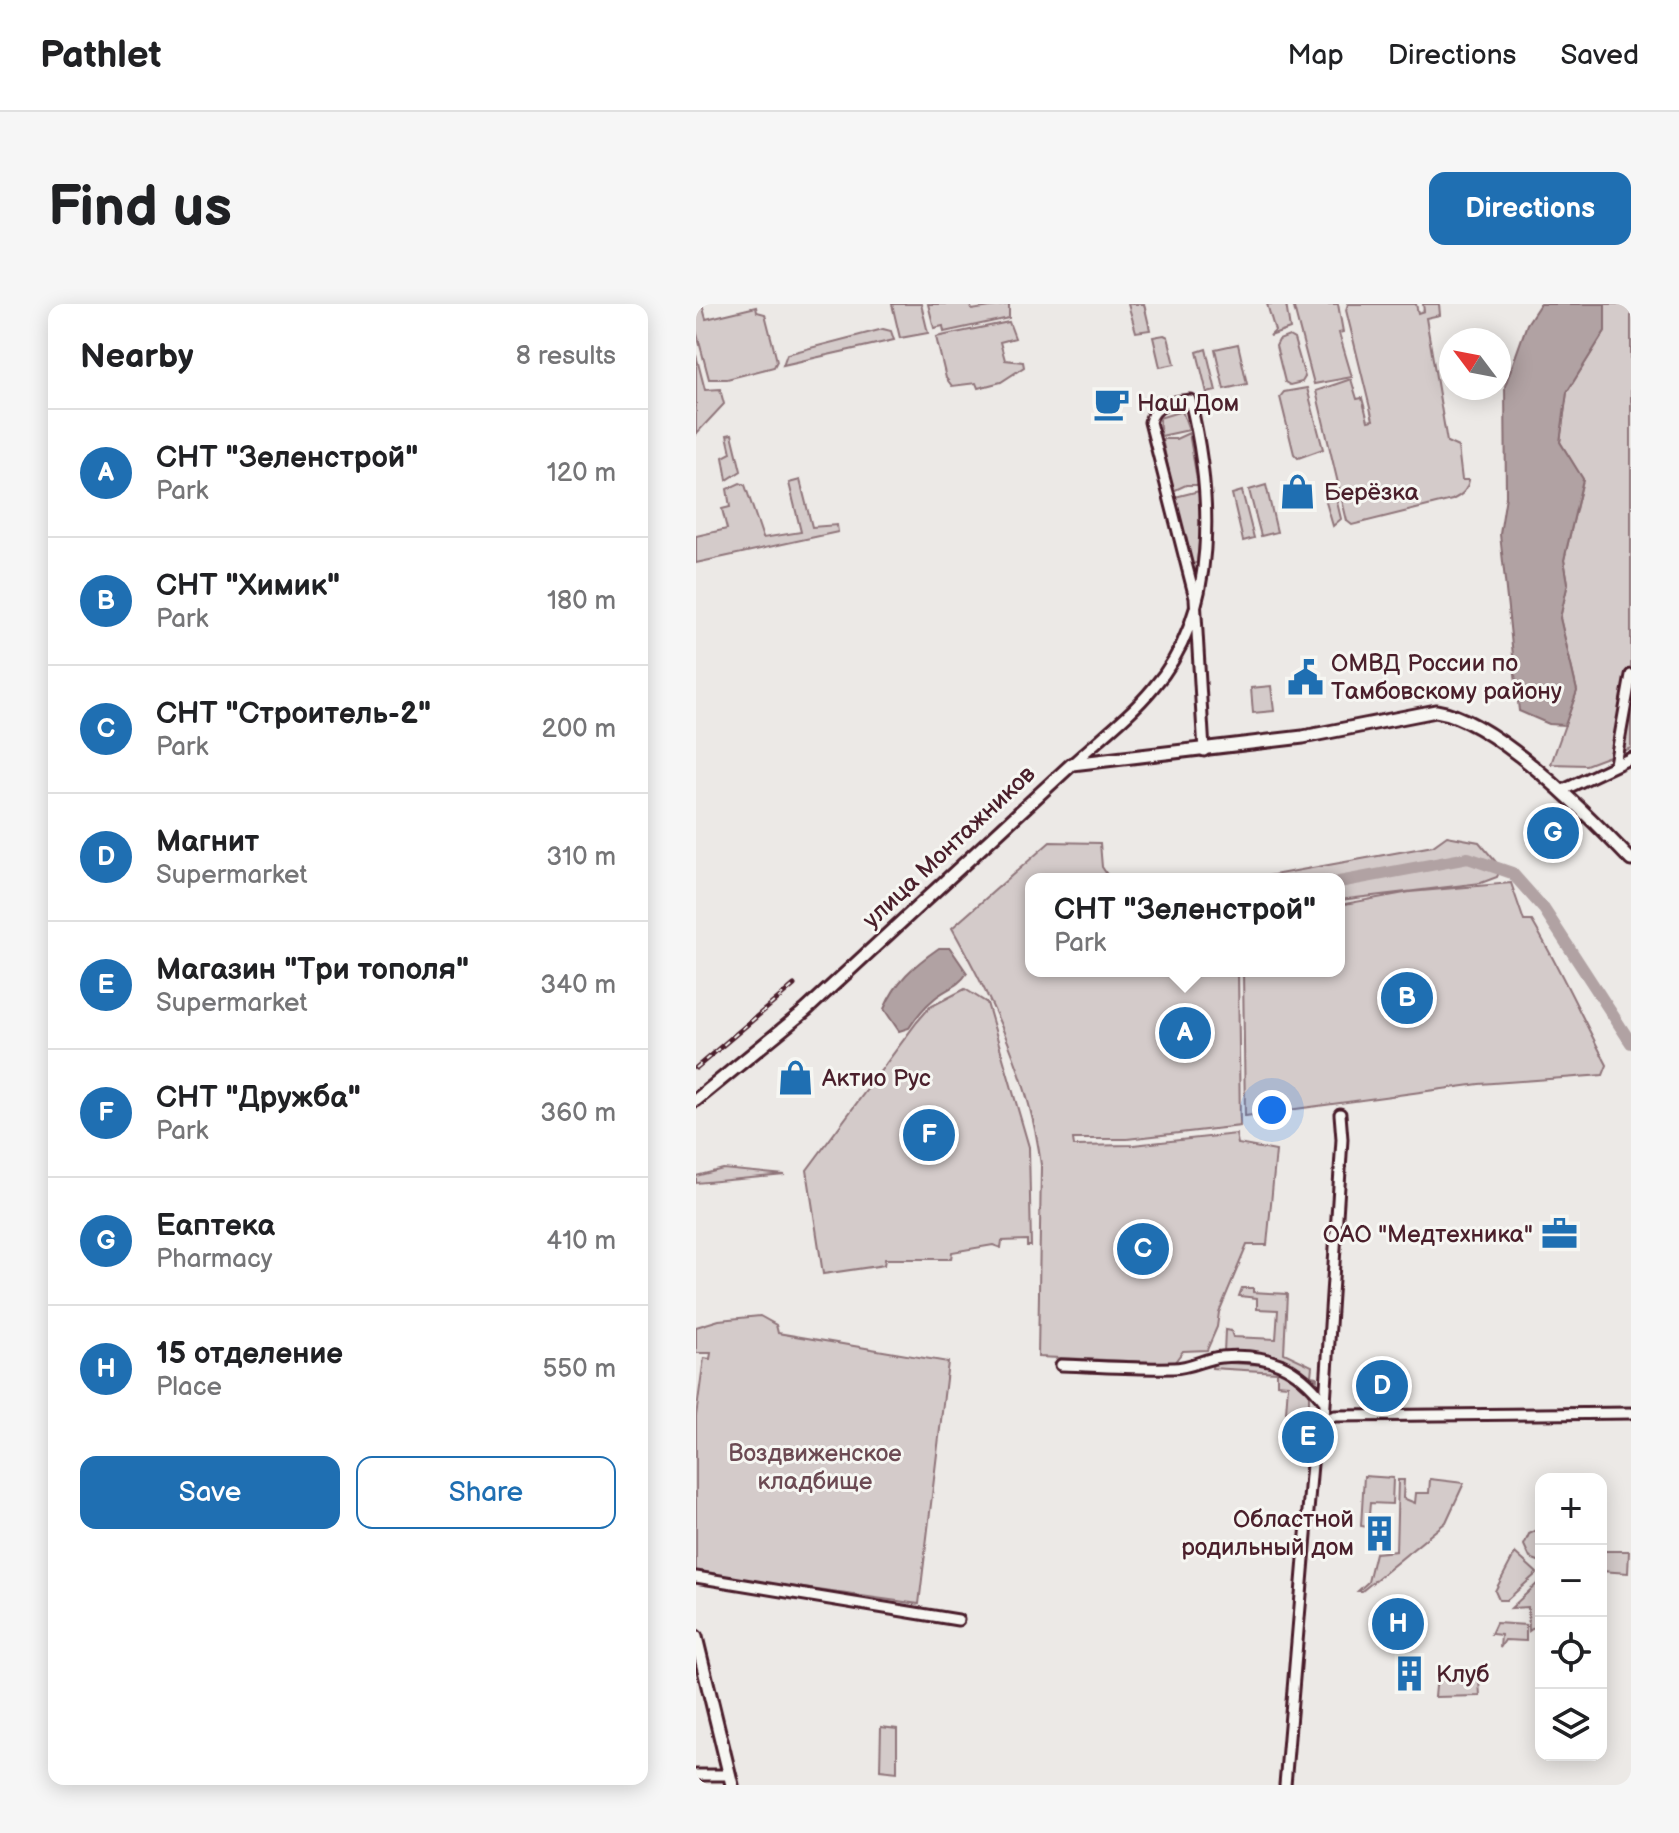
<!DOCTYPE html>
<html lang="en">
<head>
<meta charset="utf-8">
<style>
  :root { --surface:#fff; --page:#f6f6f6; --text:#202124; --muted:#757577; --line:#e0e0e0; --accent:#1f6fb2 }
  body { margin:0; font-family:"Balsamiq Sans",sans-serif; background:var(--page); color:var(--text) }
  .controls { position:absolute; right:24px; bottom:24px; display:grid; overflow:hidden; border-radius:16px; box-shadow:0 4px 20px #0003 }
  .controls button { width:72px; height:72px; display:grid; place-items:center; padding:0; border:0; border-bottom:2px solid var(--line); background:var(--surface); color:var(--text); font:40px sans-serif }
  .compass { position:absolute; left:743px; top:24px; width:72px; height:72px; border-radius:50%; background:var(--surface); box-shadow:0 4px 20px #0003; rotate:302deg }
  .you { position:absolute; left:576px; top:806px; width:28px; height:28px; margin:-20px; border:6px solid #fff; border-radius:50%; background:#1a73e8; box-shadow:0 0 0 12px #1a73e833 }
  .badge { display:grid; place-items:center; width:52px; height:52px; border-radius:50%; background:var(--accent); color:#fff; font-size:26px; font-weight:700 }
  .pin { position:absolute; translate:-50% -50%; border:4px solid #fff; box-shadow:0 2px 8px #0006 }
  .popup { position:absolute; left:329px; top:569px; width:320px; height:104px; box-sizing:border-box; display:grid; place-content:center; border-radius:16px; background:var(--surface); filter:drop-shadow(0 2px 6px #0005); font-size:26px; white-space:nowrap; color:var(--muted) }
  .popup b { font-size:30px; color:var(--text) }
  .popup::after { content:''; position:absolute; left:50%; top:100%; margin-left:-16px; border:16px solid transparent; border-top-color:var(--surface) }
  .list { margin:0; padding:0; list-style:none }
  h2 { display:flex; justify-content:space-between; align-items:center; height:104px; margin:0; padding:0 32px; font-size:34px }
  h2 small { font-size:26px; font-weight:400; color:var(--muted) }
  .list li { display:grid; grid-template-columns:52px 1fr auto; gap:24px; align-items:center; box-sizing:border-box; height:128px; padding:0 32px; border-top:2px solid var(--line) }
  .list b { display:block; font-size:30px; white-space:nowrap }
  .list p { margin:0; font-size:26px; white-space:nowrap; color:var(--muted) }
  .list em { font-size:26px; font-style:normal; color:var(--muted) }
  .actions { display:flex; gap:16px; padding:24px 32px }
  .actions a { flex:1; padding:18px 0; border:2px solid var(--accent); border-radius:16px; text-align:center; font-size:28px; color:var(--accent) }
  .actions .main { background:var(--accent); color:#fff }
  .icon { flex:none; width:44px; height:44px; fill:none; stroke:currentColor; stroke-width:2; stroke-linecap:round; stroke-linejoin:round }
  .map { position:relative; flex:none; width:935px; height:1481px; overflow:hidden; border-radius:16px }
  header { display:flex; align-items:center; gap:48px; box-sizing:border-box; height:112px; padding:0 40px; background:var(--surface); border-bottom:2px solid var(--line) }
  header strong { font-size:38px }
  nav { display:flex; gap:44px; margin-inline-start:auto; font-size:28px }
  .intro { display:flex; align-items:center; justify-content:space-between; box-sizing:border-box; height:192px; padding:0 48px }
  h1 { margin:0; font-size:56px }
  .button { padding:20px 36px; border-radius:16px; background:var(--accent); color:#fff; font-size:28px; font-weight:700 }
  main { display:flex; gap:48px; padding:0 48px }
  aside { flex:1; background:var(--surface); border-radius:16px; box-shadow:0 4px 20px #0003 }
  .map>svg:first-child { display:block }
  .green { fill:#d4cbca; stroke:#8f757a; stroke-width:2 }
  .water { fill:#b1a2a3; stroke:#886e73; stroke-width:2 }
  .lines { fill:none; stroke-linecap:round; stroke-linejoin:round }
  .river { stroke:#b1a2a3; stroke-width:12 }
  .minor-casing { stroke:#4a1f2b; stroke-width:15 }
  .major-casing { stroke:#4a1f2b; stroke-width:17 }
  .minor { stroke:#f6f6f2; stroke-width:9 }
  .major { stroke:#f6f6f2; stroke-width:11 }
  .rail-casing { stroke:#4a1f2b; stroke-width:5 }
  .rail { stroke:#f6f6f2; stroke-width:2; stroke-dasharray:6; stroke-linecap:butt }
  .labels { text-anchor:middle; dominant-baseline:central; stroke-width:6; stroke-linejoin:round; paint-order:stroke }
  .poi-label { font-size:24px; fill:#4a1f2b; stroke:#f6f6f2; text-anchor:start }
  .street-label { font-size:24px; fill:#4a1f2b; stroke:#f6f6f2 }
  .park-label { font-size:24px; fill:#6c4a53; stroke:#f6f6f2 }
</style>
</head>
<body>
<header>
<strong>Pathlet</strong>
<nav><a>Map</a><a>Directions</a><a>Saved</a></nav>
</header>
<div class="intro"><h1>Find us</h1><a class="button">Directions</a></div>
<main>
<aside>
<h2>Nearby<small>8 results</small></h2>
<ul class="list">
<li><span class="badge">A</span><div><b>СНТ &quot;Зеленстрой&quot;</b><p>Park</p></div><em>120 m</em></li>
<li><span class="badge">B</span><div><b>СНТ &quot;Химик&quot;</b><p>Park</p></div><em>180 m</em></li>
<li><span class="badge">C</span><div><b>СНТ &quot;Строитель-2&quot;</b><p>Park</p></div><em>200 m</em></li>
<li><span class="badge">D</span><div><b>Магнит</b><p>Supermarket</p></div><em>310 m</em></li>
<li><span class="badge">E</span><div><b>Магазин &quot;Три тополя&quot;</b><p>Supermarket</p></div><em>340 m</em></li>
<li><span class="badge">F</span><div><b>СНТ &quot;Дружба&quot;</b><p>Park</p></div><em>360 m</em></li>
<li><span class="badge">G</span><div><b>Еаптека</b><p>Pharmacy</p></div><em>410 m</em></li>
<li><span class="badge">H</span><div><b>15 отделение</b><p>Place</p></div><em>550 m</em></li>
</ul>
<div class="actions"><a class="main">Save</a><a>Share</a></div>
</aside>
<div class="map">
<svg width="935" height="1481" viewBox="0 0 935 1481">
  <rect width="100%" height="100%" fill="#ece9e6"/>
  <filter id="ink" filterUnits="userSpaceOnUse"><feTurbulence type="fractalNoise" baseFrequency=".0125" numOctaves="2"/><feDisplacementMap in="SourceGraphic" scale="16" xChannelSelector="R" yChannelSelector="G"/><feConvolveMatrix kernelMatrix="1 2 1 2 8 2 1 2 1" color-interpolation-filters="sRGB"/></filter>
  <g filter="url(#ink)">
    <path class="green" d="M0,0H6L10,15L60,3L61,8L69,10L81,57L78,63L31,75H13L0,26Z
      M196,0H225L232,29L204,34Z
      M232,0H274L276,6L313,0V14L248,28L247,22L238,24Z
      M432,0H448L454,26L440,28Z
      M571,0H590L594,25L574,32L579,27Z
      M597,0H642L647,28L643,29L656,73L618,80Z
      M705,0H720L722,9L728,7L727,0H743L744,11L730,14L751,138L762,143L766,176H773C771,187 766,191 756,196L656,221L651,217L620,87L655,75L661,95L666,94L672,117L677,116L650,6L652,0Z
      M909,0H935V444L890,461L855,460L881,387L864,314L872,279L868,256L887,176L864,138L871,88L909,27Z
      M313,18L319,34L304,38L309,56L327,58L328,63L305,78L282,84L280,79L256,82L250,74L240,33Z
      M187,25L195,27L198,36L87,61L91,50Z
      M468,31L472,33L479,60L464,63L457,33Z
      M593,32L598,35L609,73L606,78L594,81L589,78L580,42L583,36Z
      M542,40L551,80L528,85L519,45Z
      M510,45L520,87L511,89L501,48Z
      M0,51L9,86L24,85L28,100L0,130Z
      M611,84L627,145L602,154L598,150L584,93L588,88Z
      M486,107L493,126L465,132L463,114Z
      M493,129L502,181H490L477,187L466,135H480Z
      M36,130L45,167L31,176L27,153L35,149L31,131Z
      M104,176L116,223L141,221L142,228L0,259V232L31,225L26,205L34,203L31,185L44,179L49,181L67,234L105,228L93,179Z
      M570,181L581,228L565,232L553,186Z
      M638,185L645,215L637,222L627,188Z
      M503,187L505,220L501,258L496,261L479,193Z
      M546,187L558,234L547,237L536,190Z
      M575,382L578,407L557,409L555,384Z
      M751,532L783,538L805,564L801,573L785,579L643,596V575H555L737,542Z
      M354,538L404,539L406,563L414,575H335V667H542L544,822L431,835H377L378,842L437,841L540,830L542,840L580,847L571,941H551L523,1008L521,1023L511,1046L487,1047L478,1059L342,1053L345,861C334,775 298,699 256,624Z
      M815,579L828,617H836C864,664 885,712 911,761L907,771L783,780L549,812L547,667H643V601L714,588Z
      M269,685L291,699L333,843L335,942H331V936L306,937L305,944L297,941L256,948L255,955H189L188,961L127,970L111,866L221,718L234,703Z
      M27,865L89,871L0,879V872Z
      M557,984V988L591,990L588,1049L616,1062L615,1072L621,1073V1076L587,1054L528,1048L529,1026L535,1027L537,1033L580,1035L582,1006L561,1005V994L543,992L546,984Z
      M64,1012L80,1021L82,1029L252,1058L223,1300L0,1269V1112L8,1054L14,1055L15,1049H0V1023L23,1016Z
      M517,1058L586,1062L613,1082V1100H606V1108H590L592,1081L581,1080V1068L516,1064Z
      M668,1172L697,1174L696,1200L674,1199L672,1223L665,1222Z
      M734,1175L768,1179L750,1218L666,1287H662L672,1278L679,1249L700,1247L702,1176H708L707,1194L719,1199L720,1189H733Z
      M845,1224V1258L834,1254L828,1241L833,1230Z
      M905,1247H933L932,1269L905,1267Z
      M819,1249L841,1269L811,1296H803L799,1287Z
      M845,1276L840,1322L833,1327L832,1303L815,1304Z
      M800,1319L830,1321V1337L809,1336L804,1344L805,1331L795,1330Z
      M741,1372L783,1376L784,1392L739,1393Z
      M185,1423L201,1425V1468L184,1466Z"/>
    <path class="water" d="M844,0H909V27L871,88L864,138L887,175L868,256L872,279L864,314L881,387L869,421L853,420L823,407L804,230L810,192L809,82L831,20Z
      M243,644H254L271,669C263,682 250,685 239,694C228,703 220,713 213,724L203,727L188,705C200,677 217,662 243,644Z"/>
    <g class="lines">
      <path class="river" d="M643,578L772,554L816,569L848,605L935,739"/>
      <defs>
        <path id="minor" d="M376,460C403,435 434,412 457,384C524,308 516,187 494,96C478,98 458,99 454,118L499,294L508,447
          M919,460L935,371
          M865,487L935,454
          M365,1061C402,1062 440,1065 477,1064C495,1064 509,1054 525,1053C572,1049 600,1061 628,1097
          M628,1115L646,835L644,810
          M0,1273L262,1316
          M0,1471H34
          M589,1481L618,1136L624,1117L639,1112L935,1109"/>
        <path id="major" d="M0,796L110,706L376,460L607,433L740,407C800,416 893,512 935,556
          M0,1333L36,1481"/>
      </defs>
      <use href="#minor" class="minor-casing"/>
      <use href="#major" class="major-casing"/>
      <use href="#minor" class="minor"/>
      <use href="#major" class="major"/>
      <defs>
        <path id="rail" d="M0,764L98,681"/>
      </defs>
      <use href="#rail" class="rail-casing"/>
      <use href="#rail" class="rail"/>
    </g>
  </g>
  <defs>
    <symbol id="cafe-bare" viewBox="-9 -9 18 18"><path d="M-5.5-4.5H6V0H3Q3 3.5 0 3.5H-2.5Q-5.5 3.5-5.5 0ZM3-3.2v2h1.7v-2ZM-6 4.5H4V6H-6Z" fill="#1f6fb2" stroke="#f6f6f2" stroke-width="2.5" paint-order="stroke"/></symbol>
    <symbol id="shop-bare" viewBox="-9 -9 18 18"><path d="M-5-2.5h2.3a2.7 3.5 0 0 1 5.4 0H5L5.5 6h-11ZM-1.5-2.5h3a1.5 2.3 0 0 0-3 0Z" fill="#1f6fb2" stroke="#f6f6f2" stroke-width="2.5" paint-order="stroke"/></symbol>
    <symbol id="civic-bare" viewBox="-9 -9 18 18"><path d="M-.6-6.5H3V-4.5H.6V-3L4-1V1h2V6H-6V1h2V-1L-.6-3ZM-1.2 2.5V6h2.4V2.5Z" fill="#1f6fb2" stroke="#f6f6f2" stroke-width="2.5" paint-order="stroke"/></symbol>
    <symbol id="office-bare" viewBox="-9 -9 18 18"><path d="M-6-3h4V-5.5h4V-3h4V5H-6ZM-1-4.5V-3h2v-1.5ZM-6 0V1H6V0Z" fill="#1f6fb2" stroke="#f6f6f2" stroke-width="2.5" paint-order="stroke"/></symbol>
    <symbol id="building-bare" viewBox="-9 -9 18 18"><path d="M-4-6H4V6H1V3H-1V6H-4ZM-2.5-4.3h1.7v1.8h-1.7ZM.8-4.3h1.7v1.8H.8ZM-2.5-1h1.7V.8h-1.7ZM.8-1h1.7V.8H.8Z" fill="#1f6fb2" stroke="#f6f6f2" stroke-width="2.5" paint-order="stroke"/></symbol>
  </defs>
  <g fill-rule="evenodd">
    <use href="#cafe-bare" x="390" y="74" width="51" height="51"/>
    <use href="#shop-bare" x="576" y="162" width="51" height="51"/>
    <use href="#civic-bare" x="584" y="348" width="51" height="51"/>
    <use href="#shop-bare" x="74" y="748" width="51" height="51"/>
    <use href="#office-bare" x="838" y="904" width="51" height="51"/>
    <use href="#building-bare" x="658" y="1204" width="51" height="51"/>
    <use href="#building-bare" x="688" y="1344" width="51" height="51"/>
  </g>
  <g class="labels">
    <g class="poi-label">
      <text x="441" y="99">Наш Дом</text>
      <text x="628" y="188">Берёзка</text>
      <text x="635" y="359">ОМВД России по<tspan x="635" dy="28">Тамбовскому району</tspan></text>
      <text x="126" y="774">Актио Рус</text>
      <text x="837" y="930" text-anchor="end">ОАО "Медтехника"</text>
      <text x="658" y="1215" text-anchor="end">Областной<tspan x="658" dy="28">родильный дом</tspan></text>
      <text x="740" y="1370">Клуб</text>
    </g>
    <g class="street-label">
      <text transform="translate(253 543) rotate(-43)">улица Монтажников</text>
    </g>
    <g class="park-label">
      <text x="119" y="1149">Воздвиженское<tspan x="119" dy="28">кладбище</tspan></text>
    </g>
  </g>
</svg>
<div class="controls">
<button>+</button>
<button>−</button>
<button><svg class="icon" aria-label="locate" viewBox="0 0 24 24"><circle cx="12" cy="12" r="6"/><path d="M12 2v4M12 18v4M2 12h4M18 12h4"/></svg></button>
<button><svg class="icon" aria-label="layers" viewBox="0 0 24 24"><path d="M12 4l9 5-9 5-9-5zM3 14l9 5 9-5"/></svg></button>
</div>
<svg class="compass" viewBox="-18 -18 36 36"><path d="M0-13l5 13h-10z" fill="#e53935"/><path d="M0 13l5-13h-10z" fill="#757577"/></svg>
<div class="you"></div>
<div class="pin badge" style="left:489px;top:729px">A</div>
<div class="popup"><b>СНТ &quot;Зеленстрой&quot;</b>Park</div>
<div class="pin badge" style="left:711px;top:694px">B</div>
<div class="pin badge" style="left:447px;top:945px">C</div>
<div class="pin badge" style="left:686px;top:1082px">D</div>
<div class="pin badge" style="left:612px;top:1133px">E</div>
<div class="pin badge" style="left:233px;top:831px">F</div>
<div class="pin badge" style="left:857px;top:529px">G</div>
<div class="pin badge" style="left:702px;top:1320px">H</div>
</div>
</main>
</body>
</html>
